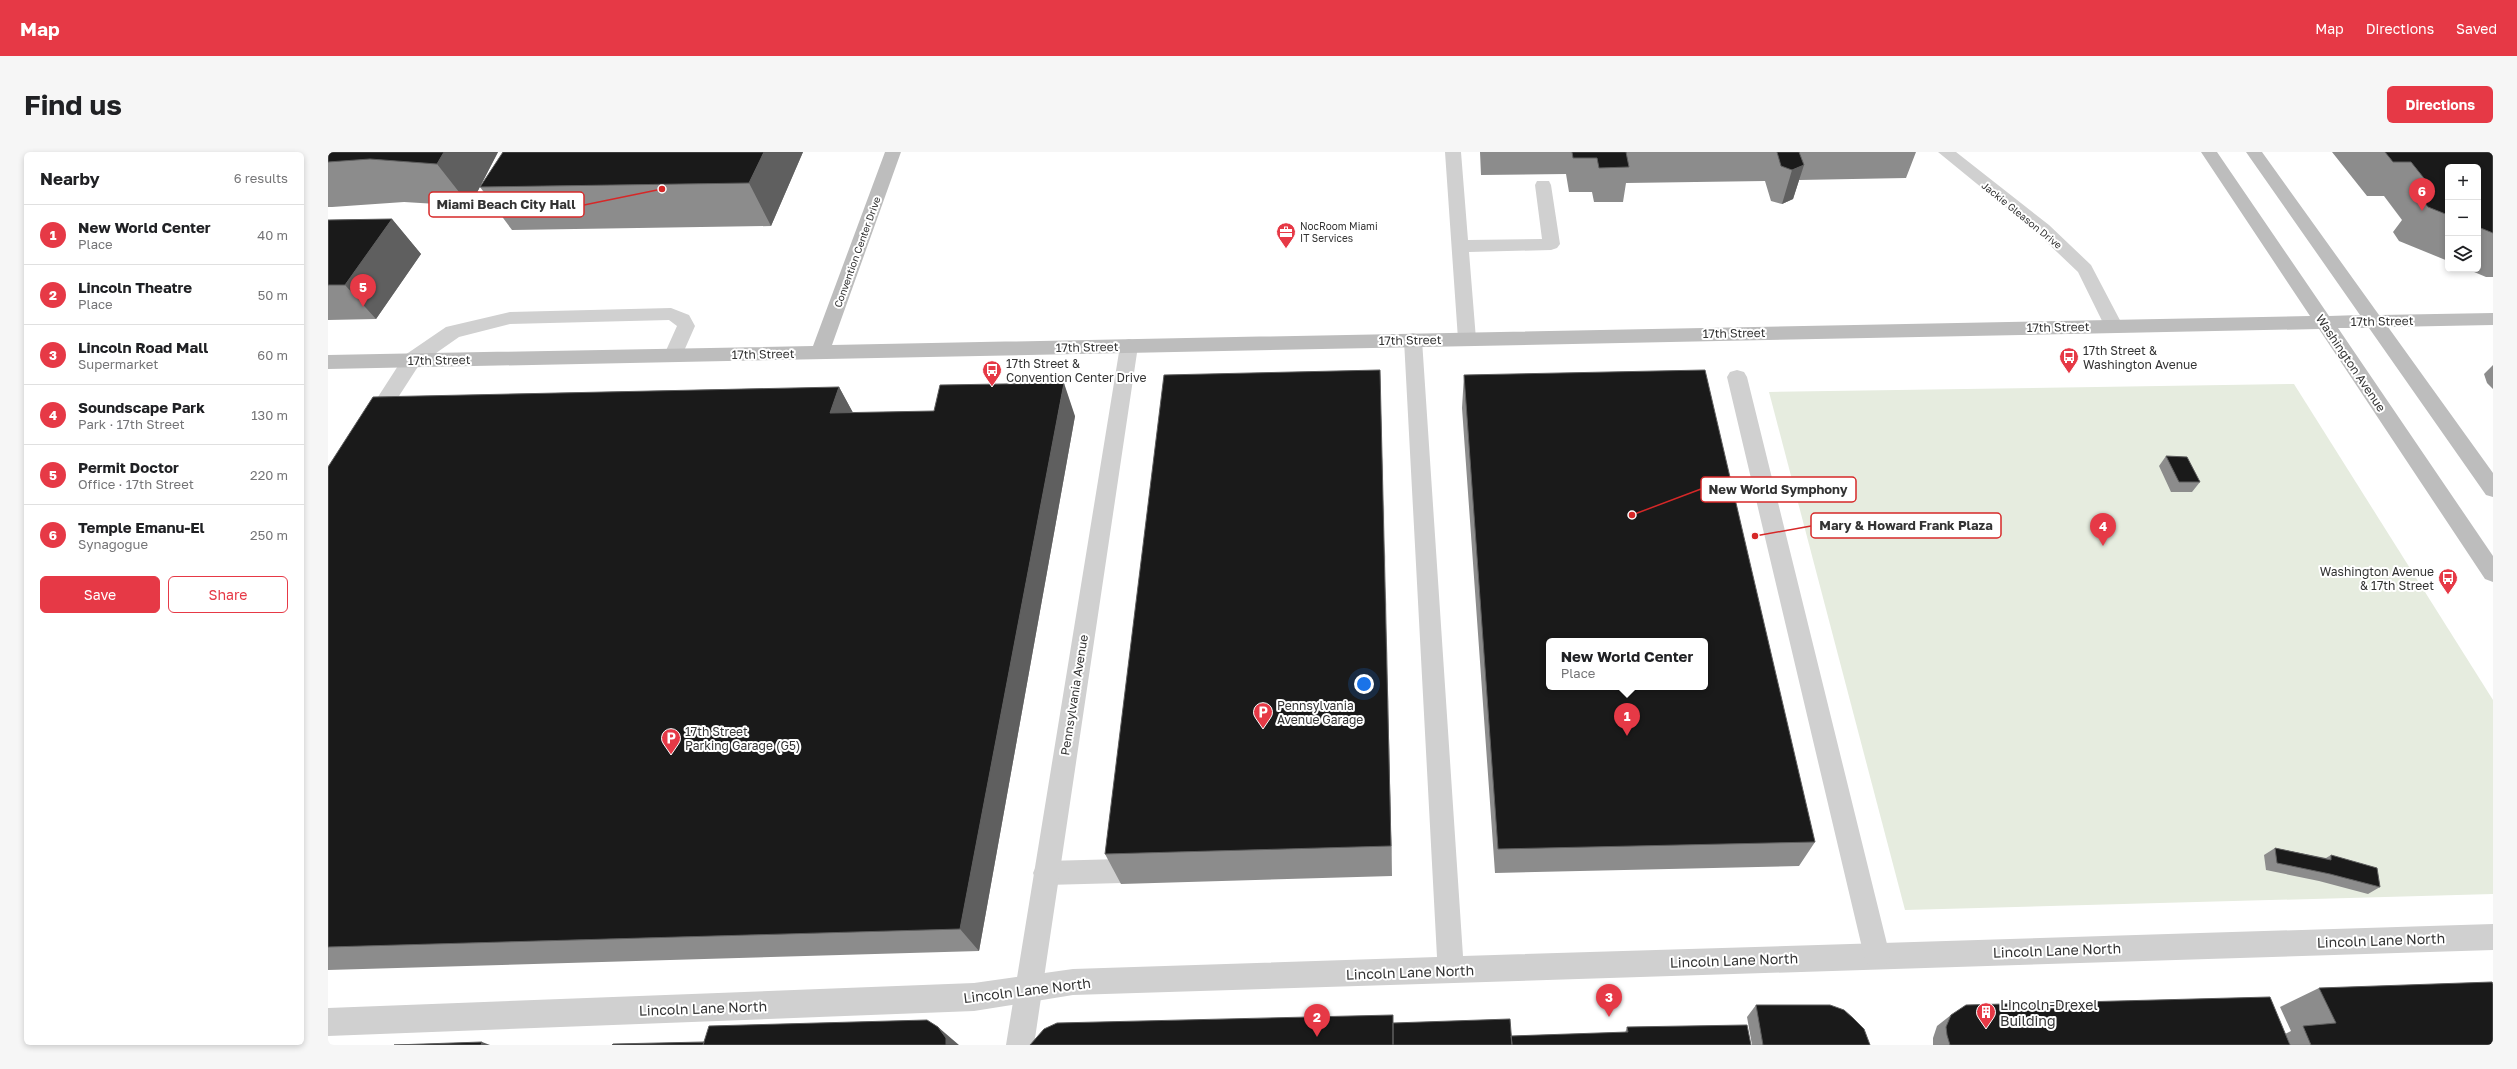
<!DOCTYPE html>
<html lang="en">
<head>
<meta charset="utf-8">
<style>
  :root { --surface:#fff; --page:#f6f6f6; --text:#202124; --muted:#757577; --line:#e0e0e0; --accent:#e63946 }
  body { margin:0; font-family:"Golos Text",sans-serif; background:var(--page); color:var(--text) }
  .controls { position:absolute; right:12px; top:12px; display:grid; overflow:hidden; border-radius:6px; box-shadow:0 2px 6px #0003 }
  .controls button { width:36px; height:36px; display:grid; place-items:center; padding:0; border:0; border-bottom:1px solid var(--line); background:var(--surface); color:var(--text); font:20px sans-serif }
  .you { position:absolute; left:1036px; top:532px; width:14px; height:14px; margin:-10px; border:3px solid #fff; border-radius:50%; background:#1a73e8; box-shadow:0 0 0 6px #1a73e833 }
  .badge { display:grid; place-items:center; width:26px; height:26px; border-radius:50%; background:var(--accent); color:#fff; font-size:13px; font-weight:700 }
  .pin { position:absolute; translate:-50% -33px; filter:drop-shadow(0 1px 2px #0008) }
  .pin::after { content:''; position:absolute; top:21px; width:14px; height:12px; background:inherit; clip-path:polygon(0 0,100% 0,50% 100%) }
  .popup { position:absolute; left:1218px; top:486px; width:162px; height:52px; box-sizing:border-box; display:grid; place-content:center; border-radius:6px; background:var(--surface); filter:drop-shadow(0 1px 3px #0005); font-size:13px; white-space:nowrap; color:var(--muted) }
  .popup b { font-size:15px; color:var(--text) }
  .popup::after { content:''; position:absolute; left:50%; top:100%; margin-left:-8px; border:8px solid transparent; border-top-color:var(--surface) }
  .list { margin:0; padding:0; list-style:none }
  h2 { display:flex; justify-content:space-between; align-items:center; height:52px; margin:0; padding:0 16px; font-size:17px }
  h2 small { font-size:13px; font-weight:400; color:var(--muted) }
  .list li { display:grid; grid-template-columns:26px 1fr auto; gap:12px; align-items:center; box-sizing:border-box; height:60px; padding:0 16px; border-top:1px solid var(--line) }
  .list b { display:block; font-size:15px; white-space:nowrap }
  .list p { margin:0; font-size:13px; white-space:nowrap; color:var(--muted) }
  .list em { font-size:13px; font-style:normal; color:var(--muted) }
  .actions { display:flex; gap:8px; padding:12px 16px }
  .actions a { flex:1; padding:9px 0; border:1px solid var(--accent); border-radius:6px; text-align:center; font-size:14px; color:var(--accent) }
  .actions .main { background:var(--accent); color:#fff }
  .icon { flex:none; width:22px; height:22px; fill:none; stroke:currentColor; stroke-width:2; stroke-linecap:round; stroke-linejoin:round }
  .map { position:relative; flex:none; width:2165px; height:893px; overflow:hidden; border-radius:6px }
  header { display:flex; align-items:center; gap:24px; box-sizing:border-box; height:56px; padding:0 20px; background:var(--accent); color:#fff }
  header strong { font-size:19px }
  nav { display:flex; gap:22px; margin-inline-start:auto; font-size:14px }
  .intro { display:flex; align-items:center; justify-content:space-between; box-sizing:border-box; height:96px; padding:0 24px }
  h1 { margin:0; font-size:28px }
  .button { padding:10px 18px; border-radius:6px; background:var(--accent); color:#fff; font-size:14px; font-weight:700 }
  main { display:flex; gap:24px; padding:0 24px }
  aside { flex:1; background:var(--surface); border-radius:6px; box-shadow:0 2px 6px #0003 }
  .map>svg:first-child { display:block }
  .green { fill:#e6ecdf }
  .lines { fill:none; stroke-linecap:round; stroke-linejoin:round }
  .lane { fill:#d0d0d0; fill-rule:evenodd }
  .street { fill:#d0d0d0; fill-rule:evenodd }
  .secondary { fill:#bdbdbd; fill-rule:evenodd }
  .wall { fill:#8c8c8c }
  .shaded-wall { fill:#5f5f5f }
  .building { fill:#1a1a1a; stroke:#5f5f5f; fill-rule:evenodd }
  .labels { text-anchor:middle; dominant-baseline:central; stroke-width:4; stroke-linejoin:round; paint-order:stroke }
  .far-street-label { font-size:10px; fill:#333; stroke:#fff }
  .far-poi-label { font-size:10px; fill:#333; stroke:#fff; text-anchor:start }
  .street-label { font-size:12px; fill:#333; stroke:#fff }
  .poi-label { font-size:12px; fill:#333; stroke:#fff; text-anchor:start }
  .near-street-label { font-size:14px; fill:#333; stroke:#fff }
  .near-poi-label { font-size:14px; fill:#333; stroke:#fff; text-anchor:start }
  .leader { fill:none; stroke:#d62828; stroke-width:1.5 }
  .callout-dot { fill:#d62828; stroke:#fff; stroke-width:1.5 }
  .callout { fill:#fff; stroke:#d62828; stroke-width:1.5 }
  .callout-label { font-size:13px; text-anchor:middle; font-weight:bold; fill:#333 }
</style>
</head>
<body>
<header>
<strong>Map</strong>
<nav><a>Map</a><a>Directions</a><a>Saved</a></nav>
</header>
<div class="intro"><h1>Find us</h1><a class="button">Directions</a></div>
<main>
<aside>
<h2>Nearby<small>6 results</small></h2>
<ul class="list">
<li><span class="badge">1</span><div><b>New World Center</b><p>Place</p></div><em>40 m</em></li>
<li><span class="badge">2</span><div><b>Lincoln Theatre</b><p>Place</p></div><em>50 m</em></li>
<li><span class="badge">3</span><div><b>Lincoln Road Mall</b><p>Supermarket</p></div><em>60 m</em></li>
<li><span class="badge">4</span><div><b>Soundscape Park</b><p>Park · 17th Street</p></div><em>130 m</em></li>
<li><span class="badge">5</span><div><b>Permit Doctor</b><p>Office · 17th Street</p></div><em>220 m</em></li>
<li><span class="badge">6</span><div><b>Temple Emanu-El</b><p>Synagogue</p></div><em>250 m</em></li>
</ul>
<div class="actions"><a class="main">Save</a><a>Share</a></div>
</aside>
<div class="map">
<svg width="2165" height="893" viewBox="0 0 2165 893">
  <rect width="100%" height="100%" fill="#fff"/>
  <path class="green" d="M1966,232L2165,548V742L1577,758L1441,240Z"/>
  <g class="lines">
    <path class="lane" d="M1117,0H1133L1140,88L1214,87L1207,33L1209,29H1221L1223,33L1232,92L1229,96L1223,98L1141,100L1148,187L1146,192L1139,194L1132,192L1130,187Z
      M1610,0H1628L1721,73L1763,113L1795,174L1793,179L1786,180L1779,179L1750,120L1709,81Z
      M343,156L361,163L367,174L352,208L345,210L338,208L336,203L349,174L341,168L182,172L131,185L91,213L84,215L77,213L75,208L77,203L118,175L182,160Z
      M1085,181L1092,183L1094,188L1135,804L2165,772V798L745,843L646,859L0,884V856L646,831L745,817L1109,805L1076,188L1078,183Z
      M794,707L803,710L807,719L803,728L794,731L718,733L709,730L705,721L709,712L718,709Z"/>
    <path class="street" d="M801,187L808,189L810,194L706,893H678L792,194L794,189Z
      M84,201L91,203L93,208L91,213L51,275L44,277L37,275L34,270L37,265L77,203Z
      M1409,218L1416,220L1419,225L1562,804L1558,813L1549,817L1540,813L1536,804L1399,225L1402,220Z"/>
    <path class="secondary" d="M557,0H573L504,193L1982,164L1873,0H1889L2001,164L2032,163L1918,0H1934L2051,163L2165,161V173L2060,175L2165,321V345L2158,343L2041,176H2010L2165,404V430L2157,427L1991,177L0,217V203L485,194Z"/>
  </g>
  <path class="wall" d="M0,0H170L142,54L76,50L4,55H0Z
    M475,0L443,74L184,78L152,35Z
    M1152,0H1588L1578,26L1471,28L1465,47L1454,52L1443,49L1437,29L1298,31L1295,50H1266L1264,40H1241L1238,22L1153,23Z
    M2004,0H2165V125H2158L2139,117H2150V15H2120V109L2071,89L2065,80L2074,68L2056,44H2039Z
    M64,67L93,102L48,167L0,168V68Z
    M2165,213V237L2159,231L2156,222Z
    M1052,218L1064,724L793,732L777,702Z
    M1136,223L1487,690L1471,714L1167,721L1134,256Z
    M511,235L525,261L606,259L747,264L651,799L0,818V315Z
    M1838,304L1872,330L1864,340H1843L1831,314Z
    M1947,696L1998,706L2003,703L2052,735L2040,742L1991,729L1938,718L1936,703Z
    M1991,836L2165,893H1605V886L1609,874L1623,863L1957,882L1963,879L1952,855Z
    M1428,853L1542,893H1424L1419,865Z
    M1065,871L1183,884L1297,881L1299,875L1423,893H702Z"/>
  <path class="shaded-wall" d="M116,0H170L142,54L109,12Z
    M436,0H475L443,74L421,31Z
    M1476,13L1465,47L1454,52L1464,18Z
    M64,67L93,102L48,167L17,133Z
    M736,231L747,264L651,799L632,777Z
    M511,235L529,268L502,261Z
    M1054,259L1064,724L1063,694Z
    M610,875L631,893H618Z
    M154,890L162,893H153Z"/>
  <path class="building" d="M0,0H116L109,12L42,7L0,10Z
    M175,0H436L421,31L152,35Z
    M1244,0H1298L1301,15L1271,16L1269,6H1245Z
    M1449,0H1471L1476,13L1464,18L1453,14Z
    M2057,0H2165V81L2150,75V15H2120V63L2100,55L2092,45L2098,40H2107L2083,10H2065Z
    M64,67L17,133H0V68Z
    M1052,218L1063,694L777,702L836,223Z
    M1377,218L1487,690L1170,697L1136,223ZM1221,489H1377V535H1221Z
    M736,231L632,777L0,795V315L45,245L511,235L502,261L606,259L612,233Z
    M1838,304L1859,305L1872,330H1851Z
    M1947,696L2003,708V703L2049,716L2052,735L2002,722L1949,711Z
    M2164,830L2165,832V893H1983L1975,874L2008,871L1991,836Z
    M1942,845L1962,893H1622L1619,883L1618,875L1623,863L1638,853Z
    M1428,853H1502L1516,858L1525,866L1536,877L1542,893H1435Z
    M1065,863V893H702L716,877L729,871Z
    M1182,867L1184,893H1065V871Z
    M599,868L610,875L618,886V893H375L381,874Z
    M1419,873L1423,893H1184L1183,884L1300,880L1299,875Z
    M154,890L153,893H66Z
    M376,890L375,893H284L285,892Z"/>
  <defs>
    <symbol id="office-pin" viewBox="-11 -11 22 30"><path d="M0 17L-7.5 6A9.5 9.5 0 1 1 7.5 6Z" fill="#e63946" stroke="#fff"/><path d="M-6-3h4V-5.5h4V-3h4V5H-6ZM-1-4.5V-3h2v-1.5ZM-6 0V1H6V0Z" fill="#fff"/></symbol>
    <symbol id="bus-pin" viewBox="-11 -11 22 30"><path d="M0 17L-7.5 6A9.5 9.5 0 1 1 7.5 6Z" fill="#e63946" stroke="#fff"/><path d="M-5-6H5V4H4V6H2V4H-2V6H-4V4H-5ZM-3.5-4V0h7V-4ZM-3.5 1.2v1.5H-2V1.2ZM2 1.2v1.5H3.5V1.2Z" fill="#fff"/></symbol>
    <symbol id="parking-pin" viewBox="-11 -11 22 30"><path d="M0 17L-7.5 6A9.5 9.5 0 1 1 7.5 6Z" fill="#e63946" stroke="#fff"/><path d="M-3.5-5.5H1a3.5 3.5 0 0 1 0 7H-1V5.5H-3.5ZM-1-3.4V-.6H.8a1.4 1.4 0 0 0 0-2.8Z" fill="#fff"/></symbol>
    <symbol id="building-pin" viewBox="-11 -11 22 30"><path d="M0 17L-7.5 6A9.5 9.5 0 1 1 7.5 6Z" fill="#e63946" stroke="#fff"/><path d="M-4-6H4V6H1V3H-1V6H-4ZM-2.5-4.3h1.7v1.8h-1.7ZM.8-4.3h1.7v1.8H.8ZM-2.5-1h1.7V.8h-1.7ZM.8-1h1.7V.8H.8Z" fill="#fff"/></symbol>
  </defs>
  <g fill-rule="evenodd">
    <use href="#office-pin" x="947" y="69" width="22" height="30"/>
    <use href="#bus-pin" x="1730" y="194" width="22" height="30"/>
    <use href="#bus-pin" x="653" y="207" width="22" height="30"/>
    <use href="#bus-pin" x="2109" y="415" width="22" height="30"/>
    <use href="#parking-pin" x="924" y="549" width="22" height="30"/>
    <use href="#parking-pin" x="332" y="575" width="22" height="30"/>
    <use href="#building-pin" x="1647" y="849" width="22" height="30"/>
  </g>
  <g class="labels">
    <g class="far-street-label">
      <text transform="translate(1694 63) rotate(39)">Jackie Gleason Drive</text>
      <text transform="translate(529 100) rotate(-70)">Convention Center Drive</text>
    </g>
    <g class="far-poi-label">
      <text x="972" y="74">NocRoom Miami<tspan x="972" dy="12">IT Services</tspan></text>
    </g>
    <g class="street-label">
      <text transform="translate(2054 169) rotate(-1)">17th Street</text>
      <text transform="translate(1730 175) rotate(-1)">17th Street</text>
      <text transform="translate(1406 181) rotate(-1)">17th Street</text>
      <text transform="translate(1082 188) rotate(-1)">17th Street</text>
      <text transform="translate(759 195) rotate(-1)">17th Street</text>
      <text transform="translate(435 202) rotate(-1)">17th Street</text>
      <text transform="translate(111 208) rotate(-1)">17th Street</text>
      <text transform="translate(2023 211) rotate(56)">Washington Avenue</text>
      <text transform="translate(746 543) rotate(-81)">Pennsylvania Avenue</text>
    </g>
    <g class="poi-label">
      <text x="1755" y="198">17th Street &amp;<tspan x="1755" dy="14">Washington Avenue</tspan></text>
      <text x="678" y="211">17th Street &amp;<tspan x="678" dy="14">Convention Center Drive</tspan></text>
      <text x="2106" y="419" text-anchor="end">Washington Avenue<tspan x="2106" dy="14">&amp; 17th Street</tspan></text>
      <text x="949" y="553">Pennsylvania<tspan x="949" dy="14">Avenue Garage</tspan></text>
      <text x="357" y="579">17th Street<tspan x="357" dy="14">Parking Garage (G5)</tspan></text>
    </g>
    <g class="near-street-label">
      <text transform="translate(2053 788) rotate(-2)">Lincoln Lane North</text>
      <text transform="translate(1729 798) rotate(-2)">Lincoln Lane North</text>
      <text transform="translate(1406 808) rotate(-2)">Lincoln Lane North</text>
      <text transform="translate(1082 820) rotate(-2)">Lincoln Lane North</text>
      <text transform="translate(699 838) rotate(-7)">Lincoln Lane North</text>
      <text transform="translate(375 856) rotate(-2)">Lincoln Lane North</text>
    </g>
    <g class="near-poi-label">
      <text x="1672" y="852">Lincoln-Drexel<tspan x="1672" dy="16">Building</tspan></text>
    </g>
  </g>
  <path class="leader" d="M334 37L256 53M1304 363L1373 337M1427 384L1483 374"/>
  <g class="callout-dot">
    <circle cx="334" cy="37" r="4"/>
    <circle cx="1304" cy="363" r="4"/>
    <circle cx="1427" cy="384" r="4"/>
  </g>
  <g class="callout">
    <rect x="101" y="40" width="155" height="25" rx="4"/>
    <rect x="1373" y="325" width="155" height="25" rx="4"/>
    <rect x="1483" y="361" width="190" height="25" rx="4"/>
  </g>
  <g class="callout-label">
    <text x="178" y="57">Miami Beach City Hall</text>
    <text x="1450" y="342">New World Symphony</text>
    <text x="1578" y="378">Mary &amp; Howard Frank Plaza</text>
  </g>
</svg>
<div class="controls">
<button>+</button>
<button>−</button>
<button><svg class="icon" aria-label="layers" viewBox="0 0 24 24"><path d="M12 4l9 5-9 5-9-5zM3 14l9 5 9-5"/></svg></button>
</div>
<div class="you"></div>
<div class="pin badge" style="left:1299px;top:584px">1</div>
<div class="popup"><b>New World Center</b>Place</div>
<div class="pin badge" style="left:989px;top:885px">2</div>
<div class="pin badge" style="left:1281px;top:865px">3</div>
<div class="pin badge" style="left:1775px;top:394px">4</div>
<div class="pin badge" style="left:35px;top:155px">5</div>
<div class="pin badge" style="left:2094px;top:59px">6</div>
</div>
</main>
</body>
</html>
